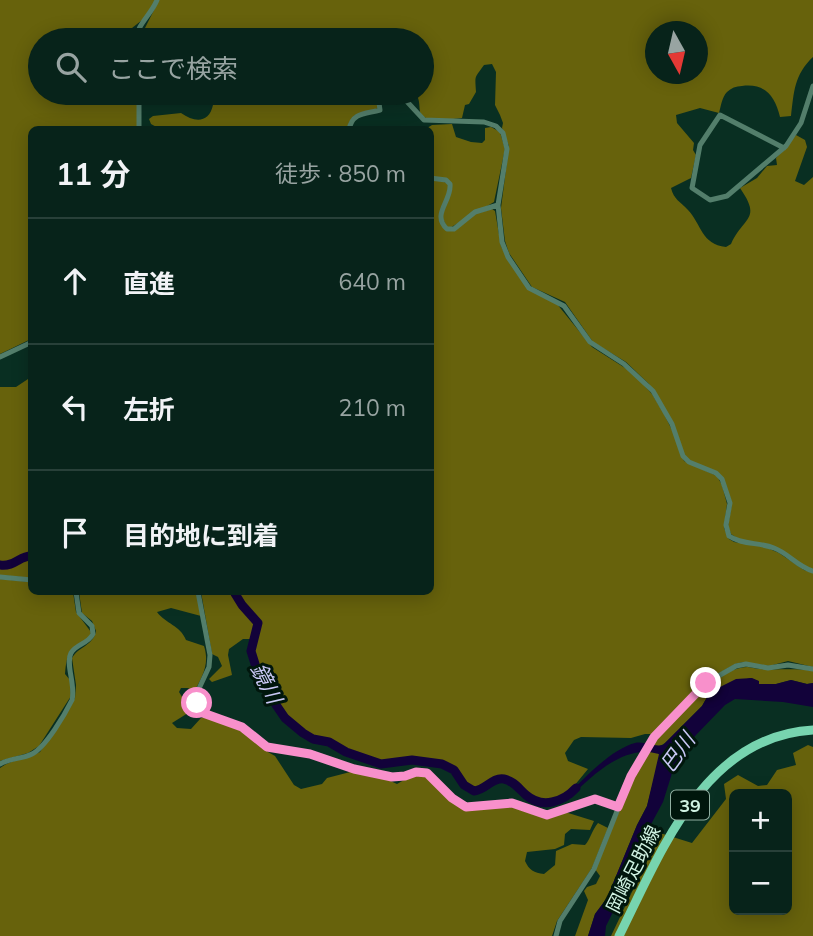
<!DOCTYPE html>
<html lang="ja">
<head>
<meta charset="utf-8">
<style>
  :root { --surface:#07231a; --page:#152f27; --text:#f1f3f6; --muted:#98a4a2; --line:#284039 }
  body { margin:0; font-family:Mulish,"Noto Sans JP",sans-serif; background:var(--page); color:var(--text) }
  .controls { position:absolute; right:21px; bottom:21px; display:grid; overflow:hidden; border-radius:10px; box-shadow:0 4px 18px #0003 }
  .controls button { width:63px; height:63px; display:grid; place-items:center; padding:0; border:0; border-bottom:2px solid var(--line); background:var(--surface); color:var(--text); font:35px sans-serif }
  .compass { position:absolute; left:645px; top:21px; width:63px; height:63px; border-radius:50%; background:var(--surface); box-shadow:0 4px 18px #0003; rotate:172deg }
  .stop { position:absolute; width:21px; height:21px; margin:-16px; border:5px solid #f890cb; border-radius:50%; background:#fff }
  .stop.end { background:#f890cb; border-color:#fff; box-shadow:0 2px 7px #0008 }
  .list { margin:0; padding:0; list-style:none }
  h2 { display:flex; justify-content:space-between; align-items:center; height:91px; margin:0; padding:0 28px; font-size:30px }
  h2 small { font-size:23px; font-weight:400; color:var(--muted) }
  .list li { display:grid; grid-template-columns:46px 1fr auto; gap:21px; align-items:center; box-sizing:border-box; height:126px; padding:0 28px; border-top:2px solid var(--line) }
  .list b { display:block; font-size:26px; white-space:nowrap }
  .list em { font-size:23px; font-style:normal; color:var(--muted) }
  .icon { flex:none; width:38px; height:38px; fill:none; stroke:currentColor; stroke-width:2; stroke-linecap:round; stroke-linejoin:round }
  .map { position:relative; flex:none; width:813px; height:936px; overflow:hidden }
  .search { position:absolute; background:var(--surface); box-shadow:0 4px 18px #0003; left:28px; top:28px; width:406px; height:77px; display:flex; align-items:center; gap:18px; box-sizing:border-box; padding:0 24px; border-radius:38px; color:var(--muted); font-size:26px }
  .panel { position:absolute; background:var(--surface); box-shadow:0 4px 18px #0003; left:28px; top:126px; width:406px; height:469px; border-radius:10px }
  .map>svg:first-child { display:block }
  .forest { fill:#67620c; fill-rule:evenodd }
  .water { fill:#12023a }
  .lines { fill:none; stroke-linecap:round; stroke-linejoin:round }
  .river { stroke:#12023a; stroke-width:9 }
  .minor { stroke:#537e6b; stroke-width:5 }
  .primary { stroke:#77d4af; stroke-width:9 }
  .route { stroke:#f890cb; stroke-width:9 }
  .labels { text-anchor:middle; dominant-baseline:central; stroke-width:6; stroke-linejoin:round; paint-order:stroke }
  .shield { fill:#00160c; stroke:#91afa1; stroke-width:2 }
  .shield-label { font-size:18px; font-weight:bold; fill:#cff1e1 }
  .street-label { font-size:19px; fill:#cff1e1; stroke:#00160c }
  .water-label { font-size:21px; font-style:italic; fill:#c9c8f5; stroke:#00160c }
</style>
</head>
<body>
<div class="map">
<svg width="813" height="936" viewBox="0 0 813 936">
  <rect width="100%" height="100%" fill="#092f22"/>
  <path class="forest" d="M0,0H155L146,17L132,28L130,40H40V93H138L137,129L32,130L31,339L0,354Z
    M159,0H813V57C794,75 794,92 791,116L780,117C775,96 765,83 742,86C736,86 731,88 727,92C722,97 721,106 719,113L700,108L676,115L677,123L694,143L693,150L696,155L691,178L671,188C674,200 680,201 688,210C702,225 701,244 726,247L731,244C744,216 762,220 740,188L757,178L767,166L777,165L776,158L796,135L805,140L807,147L795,181L804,185L813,177V569L806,567L766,544L740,540L731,534L728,526L732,503L724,480L686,458L649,384L626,362L593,342L565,302L532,287L509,253L505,241L501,208L509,146L502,128L503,123L500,115L495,105L496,72L492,64L484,65C474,79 475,75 476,92L469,104L465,105L462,118C452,119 429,123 421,115C419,111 420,103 418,98L409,93H422V40H152L145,28ZM656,32H698V74H656Z
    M176,93H365L376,101L379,108L355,115L345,130L160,129L151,124L149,119L153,116L181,113C195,123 209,123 213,105L202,98Z
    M452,124L456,137L471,142L482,143L485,140V128L491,127L500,132L505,149L494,202L448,229L442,217L452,185L431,177L430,130H424L432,125Z
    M431,179L443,180L449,185L440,222L447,231L475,214L492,209L495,211L501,246L508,260L531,291L557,304L592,347L633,373L652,394L670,424L684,461L717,476L722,485L727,504L724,528L729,539L734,542L765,547L779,553L804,570L813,573V667L788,661L769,666L743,662L735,664L714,676L655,734H645L631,738L581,737L574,740L565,753L568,761L588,769L565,797C552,802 536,803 526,792C521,788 519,783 513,780C508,777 502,777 496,776L483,787L474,789C460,783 459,766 443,762C430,759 414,756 401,759C393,760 388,765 380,763C363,759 347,748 331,742C323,739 314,739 306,734C280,716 249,671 254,639H243L229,649L228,655L232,675L212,682L209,679L222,666L218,657L212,654L201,592H430Z
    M31,377V578L0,575V387H16Z
    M0,579L31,582L32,592H73L76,612L91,632L90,637C70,649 67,650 65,674L70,680L71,696L39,746L28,753L0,761Z
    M79,592H196L201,616L171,608L157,612C166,624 180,625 186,640L204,646C210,664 202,677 194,692L188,688H181L179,692L189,708L188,713L172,723L177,728L191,729L201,718L206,717L238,727L246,733L268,752L275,756L294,785L301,789L322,784L327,778L354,771L382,777L397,784L411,776L423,775L429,778L450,800L463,808L505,805L542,817L565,812L594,821L590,830L571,829L565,834L564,845L555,849L527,852L525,861C529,870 534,873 544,874L555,865L556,851L572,844L585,845C590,840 592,830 598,823L608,828L592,868L557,921L552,936H0V768C12,759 27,759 40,752L75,698L76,685L72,658C79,646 93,646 96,631L92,621L82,613Z
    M748,667C769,672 790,667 813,671V683L807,684L791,680L776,684H759L758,681L750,678L710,692L702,706L665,743L660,746H651C667,722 717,666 748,667Z
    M808,745L813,747V936H611L660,833L692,843L726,799L724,784L738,775L758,786L767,785L777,770L796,765L793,753ZM734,794H787V910H734Z
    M648,751L658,753L660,756L647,806L637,825L607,898L595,914L588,936H575L588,900L584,891L587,887L596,884L600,876L595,869L634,776Z"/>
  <path class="water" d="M752,678L759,681V684H776L791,680L807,684L813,683V707L783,702L735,699L725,705L695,736L678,768L673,770L663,802L636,852L628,882L606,926L605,936H588L595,914L607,898L637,825L647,806L659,754C625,744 595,773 571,796L568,797L569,794C585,777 612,749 635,743C644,741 653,747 663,745L702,706L710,692L736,679Z"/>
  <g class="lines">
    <path class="river" d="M0,565C15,567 20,555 32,556
      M234,592L242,605L258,623L251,651L261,683L285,718L303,733L313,739L329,742L346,752L381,764L412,760L442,764L454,770L464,785L474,791C486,790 492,777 504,779C514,781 519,789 526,795C542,809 563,802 576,788"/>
    <path class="minor" d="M136,40C137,24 151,15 157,0
      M399,93L424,120L484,122L496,126L503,133L507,149L498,205L502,242L508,257L529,288L564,306L590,342L624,364L653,391L672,424L683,456L689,462L716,473L722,479L730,503L726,525L729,536C742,545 759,542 774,548C788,553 798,567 813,571
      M139,130V98L142,93
      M349,130C352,112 366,114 380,110L379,103L367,93
      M784,148L720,115L700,145L692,188L710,200L727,196L786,146L801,123L813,86
      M430,178L446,180L450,184C452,201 431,214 447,229H454L475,212L498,205
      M0,357L32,342
      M0,577L32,580
      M198,592L210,655L209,667L196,695L197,703L203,713L242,727L267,747L310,754L354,769L392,777L405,776L416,772L427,773L452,798L466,807L512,803L547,815L595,799L618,807
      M0,764C10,758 22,759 32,754C46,747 65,714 72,700C76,685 65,664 71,653C76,644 88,644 93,634L92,626L79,613L76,592
      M556,936L560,921L594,869L631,776L654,737L687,702L706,683L736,666L746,664L768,668L788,665L813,669"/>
    <path class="primary" d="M619,936C661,852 704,736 813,730"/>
  </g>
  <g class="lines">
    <path class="route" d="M197,703L203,713L242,727L267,747L310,754L354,769L392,777L405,776L416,772L427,773L452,798L466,807L512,803L547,815L595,799L618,807L631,776L654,737L706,683"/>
  </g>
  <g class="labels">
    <rect class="shield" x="671" y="790.5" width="38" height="29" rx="5"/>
    <g class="shield-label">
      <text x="690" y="805">39</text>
    </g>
    <g class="street-label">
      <text transform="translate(633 869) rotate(-63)">岡崎足助線</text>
    </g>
    <g class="water-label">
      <text transform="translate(267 683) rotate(63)">鏡川</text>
      <text transform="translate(677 752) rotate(-54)">巴川</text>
    </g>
  </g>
</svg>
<div class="controls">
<button>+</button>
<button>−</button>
</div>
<svg class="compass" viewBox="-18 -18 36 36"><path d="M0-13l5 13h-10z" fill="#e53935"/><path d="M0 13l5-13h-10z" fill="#98a4a2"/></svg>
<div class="stop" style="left:197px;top:703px"></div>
<div class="stop end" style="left:706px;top:683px"></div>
<div class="search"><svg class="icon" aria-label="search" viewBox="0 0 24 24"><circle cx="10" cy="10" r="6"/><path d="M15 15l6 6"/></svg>ここで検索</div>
<section class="panel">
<h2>11 分<small>徒歩 · 850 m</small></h2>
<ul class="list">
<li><svg class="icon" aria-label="ahead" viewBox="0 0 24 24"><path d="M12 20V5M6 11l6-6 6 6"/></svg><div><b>直進</b></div><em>640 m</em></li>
<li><svg class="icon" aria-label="left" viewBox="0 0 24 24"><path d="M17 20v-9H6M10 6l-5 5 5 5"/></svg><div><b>左折</b></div><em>210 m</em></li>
<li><svg class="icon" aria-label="arrive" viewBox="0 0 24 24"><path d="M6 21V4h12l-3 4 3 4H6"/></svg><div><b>目的地に到着</b></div></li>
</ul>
</section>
</div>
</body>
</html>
